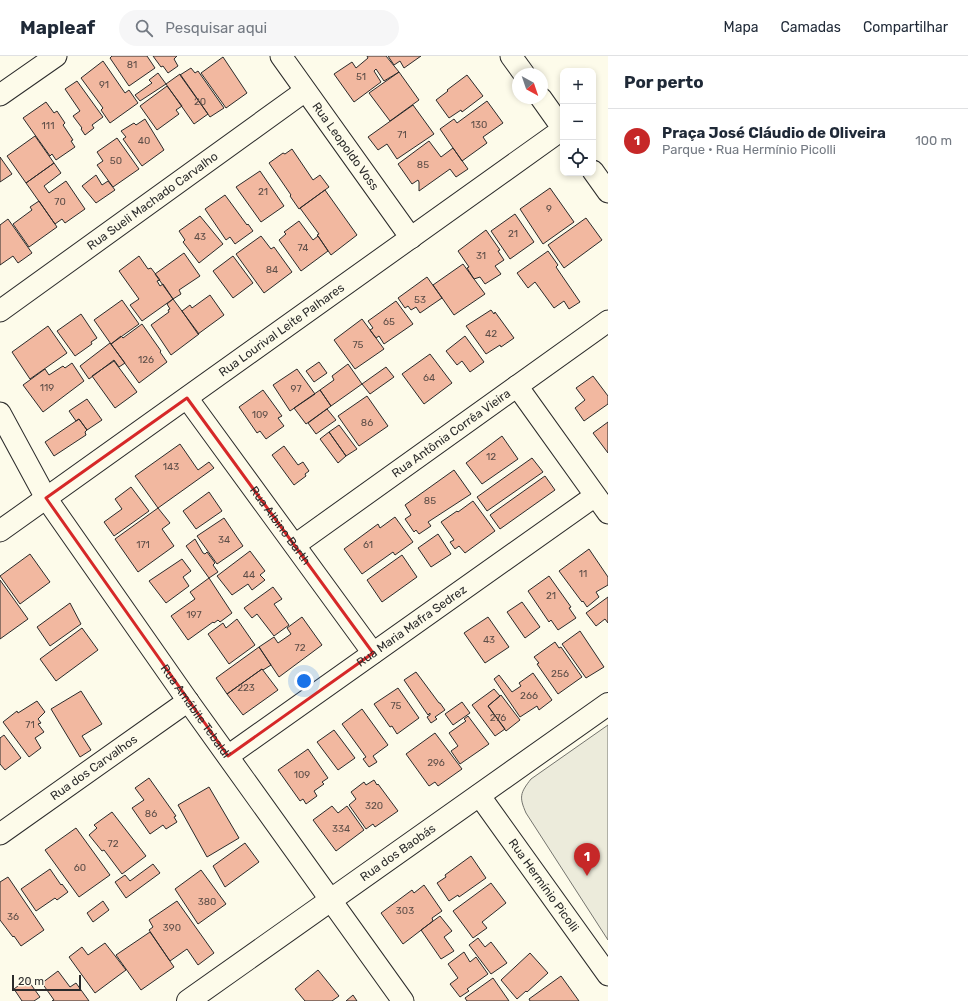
<!DOCTYPE html>
<html lang="pt">
<head>
<meta charset="utf-8">
<style>
  :root { --surface:#fff; --page:#f6f6f7; --text:#1f2937; --muted:#747a83; --line:#e0e1e3; --accent:#c62828 }
  body { margin:0; font-family:Rubik,sans-serif; background:var(--page); color:var(--text) }
  .controls { position:absolute; right:12px; top:12px; display:grid; overflow:hidden; border-radius:8px; box-shadow:0 2px 6px #0003 }
  .controls button { width:36px; height:36px; display:grid; place-items:center; padding:0; border:0; border-bottom:1px solid var(--line); background:var(--surface); color:var(--text); font:20px sans-serif }
  .compass { position:absolute; left:512px; top:12px; width:36px; height:36px; border-radius:50%; background:var(--surface); box-shadow:0 2px 6px #0003; rotate:140deg }
  .scale { position:absolute; left:12px; bottom:10px; width:69px; box-sizing:border-box; padding-left:4px; border:2px solid #2b2b2b; border-top:0; font-size:11px; line-height:14px; white-space:nowrap; color:#2b2b2b; -webkit-text-stroke:3px #fdfbea; paint-order:stroke }
  .you { position:absolute; left:304px; top:625px; width:14px; height:14px; margin:-10px; border:3px solid #fff; border-radius:50%; background:#1a73e8; box-shadow:0 0 0 6px #1a73e833 }
  .badge { display:grid; place-items:center; width:26px; height:26px; border-radius:50%; background:var(--accent); color:#fff; font-size:13px; font-weight:700 }
  .pin { position:absolute; translate:-50% -33px; filter:drop-shadow(0 1px 2px #0008) }
  .pin::after { content:''; position:absolute; top:21px; width:14px; height:12px; background:inherit; clip-path:polygon(0 0,100% 0,50% 100%) }
  .list { margin:0; padding:0; list-style:none }
  h2 { display:flex; justify-content:space-between; align-items:center; height:52px; margin:0; padding:0 16px; font-size:17px }
  h2 small { font-size:13px; font-weight:400; color:var(--muted) }
  .list li { display:grid; grid-template-columns:26px 1fr auto; gap:12px; align-items:center; box-sizing:border-box; height:64px; padding:0 16px; border-top:1px solid var(--line) }
  .list b { display:block; font-size:15px; white-space:nowrap }
  .list p { margin:0; font-size:13px; white-space:nowrap; color:var(--muted) }
  .list em { font-size:13px; font-style:normal; color:var(--muted) }
  .icon { flex:none; width:22px; height:22px; fill:none; stroke:currentColor; stroke-width:2; stroke-linecap:round; stroke-linejoin:round }
  .map { position:relative; flex:none; width:608px; height:945px; overflow:hidden }
  header { display:flex; align-items:center; gap:24px; box-sizing:border-box; height:56px; padding:0 20px; background:var(--surface); border-bottom:1px solid var(--line) }
  header strong { font-size:19px }
  nav { display:flex; gap:22px; margin-inline-start:auto; font-size:14px }
  .search { width:280px; height:36px; background:var(--page); display:flex; align-items:center; gap:10px; box-sizing:border-box; padding:0 14px; border-radius:22px; color:var(--muted); font-size:15px }
  main { display:flex }
  aside { flex:1; background:var(--surface) }
  .map>svg:first-child { display:block }
  .green { fill:#ecebdb; stroke:#74746e }
  .building { fill:#f2b8a0; stroke:#2b2b2b }
  .lines { fill:none; stroke-linecap:round; stroke-linejoin:round }
  .minor-casing { stroke:#2b2b2b; stroke-width:23 }
  .tertiary-casing { stroke:#2b2b2b; stroke-width:24 }
  .minor { stroke:#fdfbea; stroke-width:21 }
  .tertiary { stroke:#fdfbea; stroke-width:22 }
  .marked { fill:none; stroke:#d62828; stroke-width:3; stroke-linejoin:round }
  .labels { text-anchor:middle; dominant-baseline:central; stroke-width:3; stroke-linejoin:round; paint-order:stroke }
  .number-label { font-size:10px; fill:#5d4e48 }
  .street-label { font-size:12px; fill:#2b2b2b; stroke:#fdfbea }
</style>
</head>
<body>
<header>
<strong>Mapleaf</strong>
<div class="search"><svg class="icon" aria-label="search" viewBox="0 0 24 24"><circle cx="10" cy="10" r="6"/><path d="M15 15l6 6"/></svg>Pesquisar aqui</div>
<nav><a>Mapa</a><a>Camadas</a><a>Compartilhar</a></nav>
</header>
<main>
<div class="map">
<svg width="608" height="945" viewBox="0 0 608 945">
  <rect width="100%" height="100%" fill="#fdfbea"/>
  <path class="green" d="M608,669V884L526,757C519,741 520,737 531,723Z"/>
  <path class="building" d="M112,0H147L155,12L129,30L110,2Z
    M153,0H177L174,3L178,10L168,17L163,10L161,11Z
    M367,0H386L399,16L384,25L376,13L374,15L381,26L354,46L334,18L352,6L356,12L368,2Z
    M388,0H421L404,12L400,5L394,9Z
    M223,1L247,37L226,52L201,17Z
    M103,5L125,37L129,34L138,47L110,67L101,54L103,52L81,22Z
    M191,12L195,17L198,15L224,52L210,61L180,19Z
    M399,16L419,44L390,65L369,37Z
    M158,17L166,28L140,45L135,39L152,27L149,24Z
    M180,18L208,58L194,68L166,28Z
    M467,19L483,40L462,56L461,54L449,62L436,44L448,35L447,34Z
    M77,25L103,61L92,69L94,72L85,79L81,73L82,72L73,60L80,55L65,33Z
    M167,30L182,50L176,54L179,58L157,74L140,50Z
    M487,45L503,67L483,81L487,87L462,105L440,73L454,63L457,67Z
    M46,46L54,57L57,55L65,67L63,69L73,84L71,85L75,91L56,104L52,98L50,100L23,62Z
    M413,49L434,78L397,103L387,88L378,94L368,81Z
    M145,63L164,94L142,110L123,83L126,81L121,75L134,67L136,69Z
    M35,80L54,107L26,127L7,100Z
    M117,82L139,113L113,131L97,109L103,105L97,96Z
    M429,85L441,101L453,92L468,113L456,121L450,113L419,135V126L418,124L412,128L398,108Z
    M292,93L313,124L320,119L329,131L299,153L290,140L291,139L269,107L283,97L285,98Z
    M0,101L12,118L0,126Z
    M54,107L61,117L44,130L49,137L66,125L85,153L65,167L62,163L55,168L26,127Z
    M260,115L284,150L261,166L236,131Z
    M96,119L102,129L108,125L115,134L96,147L82,130Z
    M550,132L574,166L543,188L520,153Z
    M325,134L357,179L331,199L318,180L317,179L319,178L300,152Z
    M225,139L247,169L248,168L253,175L235,188L230,181L226,184L205,153Z
    M39,145L57,171L29,191L13,168L32,154L30,151Z
    M515,158L534,186L510,203L491,175Z
    M200,160L223,188L199,207L183,186L185,184L179,175Z
    M586,162L602,184L564,212L548,189Z
    M8,163L32,197L18,207L13,200L0,209V169Z
    M299,165L313,184L318,180L328,195L301,215L279,184L286,178L284,176Z
    M486,174L500,194L498,195L504,204L495,210L501,218L485,228L480,221L474,223L467,212L469,211L458,195Z
    M261,180L271,193L274,191L292,216L264,237L236,198Z
    M548,195L558,209L556,211L580,246L569,253L564,245L554,252L535,226L528,232L517,217Z
    M184,197L200,220L179,234L181,238L173,243L155,218Z
    M139,200L148,213L151,212L160,224L157,225L160,230L163,228L173,243L142,265L130,249L139,243L119,215Z
    M233,200L253,227L233,242L213,215Z
    M463,208L485,238L454,259L433,229Z
    M427,221L442,242L420,257L416,251L411,254L408,250L405,252L398,242Z
    M210,239L224,259L198,278L182,255L190,249L192,252Z
    M173,243L199,278L171,299L151,269L169,256L168,254L170,253L167,248Z
    M122,244L139,268L111,288L94,264Z
    M396,245L413,268L384,288L379,280L376,282L370,274L373,272L368,265Z
    M491,254L494,258L495,256L514,282L501,291L500,289L486,298L466,270Z
    M81,258L97,282L91,286L92,288L75,300L57,275Z
    M362,263L384,293L355,313L334,284Z
    M142,268L161,295L160,296L167,306L139,327L111,288L121,280L123,282Z
    M48,270L67,297L30,323L12,296Z
    M465,280L484,306L470,316L462,305L457,309L446,295Z
    M110,287L125,307L119,311L114,304L89,323L80,310Z
    M430,298L452,327L424,348L402,318Z
    M114,305L137,336L115,352L92,320Z
    M319,306L327,317L314,326L306,315Z
    M72,307L84,325L43,356L23,329L45,313L49,319L63,310L65,312Z
    M348,308L362,328L331,350L320,334L334,324L332,320Z
    M386,311L394,321L370,338L362,328Z
    M297,313L315,338L290,355L273,329Z
    M593,320L608,340V348L584,365L575,352L585,344L576,332Z
    M263,334L282,360L278,362L284,370L266,383L260,375L257,377L239,351Z
    M320,334L331,350L306,368L294,352Z
    M367,340L388,370L359,390L338,360Z
    M87,343L102,364L87,374L79,363L76,365L69,355Z
    M327,353L336,364L316,378L308,367Z
    M79,363L87,374L85,376L86,379L54,400L45,386Z
    M608,366V397L593,377Z
    M339,369L357,393L346,400L329,376Z
    M329,376L346,400L338,407L320,383Z
    M502,380L518,403L482,428L466,407Z
    M180,388L198,414L209,406L214,412L158,452L135,420Z
    M284,390L298,409L303,406L309,415L305,418L306,420L294,429L272,399Z
    M532,402L543,416L487,455L477,441Z
    M454,414L471,438L428,466L431,470L419,478L416,474L414,476L405,463L411,459L405,449Z
    M545,420L555,434L500,473L490,459Z
    M131,431L149,455L114,480L104,466L122,453L115,443Z
    M209,436L222,455L196,473L183,455Z
    M473,445L495,475L465,497L459,490L455,493L450,486L454,484L441,466L457,455L458,456Z
    M158,452L170,467L162,473L174,490L138,516L115,483Z
    M395,461L413,486L395,499L393,496L362,518L344,493L378,468L380,472Z
    M224,462L243,490L217,508L197,480Z
    M438,478L451,498L431,511L418,492Z
    M195,483L203,497L205,498L207,496L215,507L213,509L218,516L209,522L186,490Z
    M589,493L608,521V529L596,536L599,541L587,551L583,545L582,546L559,515Z
    M250,495L265,515L260,519L265,524L252,534L248,528L232,539L217,520Z
    M30,498L50,526L20,548L0,520Z
    M402,499L417,521L382,546L367,524Z
    M182,503L191,515L183,521L189,530L166,547L149,525Z
    M549,520L571,551L569,552L576,562L558,574L551,564L549,566L528,535Z
    M209,522L232,557L220,566L218,564L214,567L213,566L188,584L171,560L195,543L190,536Z
    M0,524L28,563L0,583Z
    M273,531L282,543L274,548L289,569L274,580L257,558L252,562L244,552Z
    M608,541V567L605,563L596,570L586,557Z
    M522,546L540,571L525,582L507,556Z
    M70,547L81,568L50,590L37,571Z
    M302,561L322,589L279,621L259,591L274,581L278,587L291,578L287,572Z
    M488,561L509,591L485,607L464,577Z
    M237,563L255,589L229,608L208,578L223,567L226,572Z
    M82,572L98,594L56,625L40,603Z
    M580,575L604,611L586,622L562,588Z
    M555,586L559,592L561,591L582,621L558,638L537,608L539,607L534,601Z
    M259,591L271,609L263,614L262,613L227,638L216,622Z
    M262,613L278,634L243,659L227,638Z
    M416,616L439,647H440L445,654L435,661L437,663L431,667L427,661L430,659V657L428,659L404,624Z
    M533,617L552,644L539,654L537,650L520,661L494,623L499,619L512,636L521,630L519,627Z
    M398,632L419,662L397,678L392,670L390,671L374,648Z
    M494,633L500,640L488,650L505,673L495,680L472,649Z
    M81,635L102,668L82,680L91,694L80,701L51,653Z
    M501,639L520,664L506,675L488,650Z
    M37,645L45,656L38,663L41,667L38,668L44,676L35,682L41,692L29,701L3,666L17,655L18,657Z
    M462,646L470,657L453,669L445,658Z
    M362,653L388,689L373,700L377,706L369,711L363,703L366,701L342,668Z
    M468,660L489,688L460,708L451,695L458,690L449,677L466,665L464,663Z
    M334,674L355,702L338,714L317,686Z
    M435,677L462,713L438,730L435,726L429,730L406,698Z
    M4,679L21,702L5,714L0,708V682Z
    M308,693L328,722L322,726L324,728L314,735L317,740L306,748L303,743L300,745L278,714Z
    M149,722L176,760L174,761L177,766L166,773L163,769L150,778L132,752L144,744L135,732Z
    M374,724L377,729L378,728L398,755L375,771L373,768L366,773L349,749L356,743L351,736L364,726L366,729Z
    M209,731L239,782L207,801L178,749Z
    M332,750L338,757L347,750L364,774L336,795L313,764Z
    M112,756L146,800L122,818L104,794L102,795L89,779L97,772L94,769Z
    M76,772L110,819L79,841L45,794Z
    M245,787L259,806L225,831L213,810Z
    M471,800L486,822L459,841L458,839L449,845L437,827L446,821L445,819Z
    M153,808L160,817L126,842L115,826L125,819L130,825Z
    M50,813L61,829L62,828L68,836L57,844L55,842L36,855L21,833Z
    M201,814L226,848L198,868L175,833Z
    M8,821L44,874L21,890L14,880L13,881L0,864V826Z
    M491,827L506,847L482,866L487,872L473,882L453,855Z
    M424,829L442,855L432,862L433,865L403,888L381,857L412,834L414,837Z
    M103,845L109,854L93,866L87,857Z
    M177,845L214,897L198,909L187,893L170,905L149,874L153,871L149,864Z
    M440,860L452,875L444,881L454,895L441,903L421,874Z
    M150,876L174,911L141,934L116,899Z
    M478,882L485,891L491,886L507,907L491,918L469,889Z
    M105,887L126,914L95,937L69,901L82,891L88,899Z
    M464,896L470,906L476,901L488,918L467,933L469,935L460,941L450,928L458,922L448,908Z
    M530,897L548,917L527,936L526,935L517,943L501,924Z
    M318,914L339,940L332,945H305L295,933Z
    M58,915L70,931L76,927L89,945H52L54,944L42,927Z
    M561,920L579,945H530L529,943Z
    M493,922L509,945H467L465,942Z
    M27,923L40,941L34,945H22L14,933Z
    M353,939L357,945H346Z"/>
  <g class="lines">
    <defs>
      <g id="minor">
        <path id="s1" d="M281,0L411,182"/>
        <path d="M511,0L524,18"/>
        <path d="M0,39L56,0"/>
        <path d="M593,115L608,136"/>
        <path id="s2" d="M0,255L305,35"/>
        <path d="M517,330L608,457"/>
        <path id="s3" d="M187,342L373,597"/>
        <path id="s4" d="M0,357L46,442L188,645L403,945"/>
        <path id="s5" d="M0,475L563,73L541,42"/>
        <path id="s6" d="M295,489L608,265"/>
        <path id="s7" d="M228,700L595,440"/>
        <path id="s8" d="M479,739L608,919"/>
        <path id="s9" d="M0,778L188,645"/>
      </g>
      <g id="tertiary">
        <path id="s10" d="M188,945L608,648"/>
      </g>
    </defs>
    <use href="#minor" class="minor-casing"/>
    <use href="#tertiary" class="tertiary-casing"/>
    <use href="#minor" class="minor"/>
    <use href="#tertiary" class="tertiary"/>
  </g>
  <path class="marked" d="M187,342L373,597L228,700L46,442Z"/>
  <g class="labels">
    <g class="number-label">
      <text x="132" y="9">81</text>
      <text x="361" y="21">51</text>
      <text x="104" y="29">91</text>
      <text x="200" y="46">20</text>
      <text x="479" y="69">130</text>
      <text x="48" y="70">111</text>
      <text x="402" y="79">71</text>
      <text x="144" y="85">40</text>
      <text x="116" y="105">50</text>
      <text x="423" y="109">85</text>
      <text x="263" y="136">21</text>
      <text x="60" y="146">70</text>
      <text x="549" y="153">9</text>
      <text x="513" y="178">21</text>
      <text x="200" y="181">43</text>
      <text x="303" y="192">74</text>
      <text x="481" y="200">31</text>
      <text x="272" y="214">84</text>
      <text x="420" y="244">53</text>
      <text x="389" y="266">65</text>
      <text x="491" y="278">42</text>
      <text x="358" y="289">75</text>
      <text x="146" y="304">126</text>
      <text x="429" y="322">64</text>
      <text x="47" y="332">119</text>
      <text x="296" y="333">97</text>
      <text x="260" y="359">109</text>
      <text x="367" y="367">86</text>
      <text x="491" y="401">12</text>
      <text x="171" y="411">143</text>
      <text x="430" y="445">85</text>
      <text x="224" y="484">34</text>
      <text x="143" y="489">171</text>
      <text x="368" y="489">61</text>
      <text x="583" y="518">11</text>
      <text x="249" y="519">44</text>
      <text x="551" y="540">21</text>
      <text x="194" y="559">197</text>
      <text x="489" y="584">43</text>
      <text x="300" y="592">72</text>
      <text x="560" y="618">256</text>
      <text x="246" y="632">223</text>
      <text x="529" y="640">266</text>
      <text x="396" y="650">75</text>
      <text x="498" y="662">276</text>
      <text x="30" y="669">71</text>
      <text x="436" y="707">296</text>
      <text x="302" y="719">109</text>
      <text x="374" y="750">320</text>
      <text x="151" y="758">86</text>
      <text x="341" y="773">334</text>
      <text x="113" y="788">72</text>
      <text x="80" y="812">60</text>
      <text x="207" y="846">380</text>
      <text x="405" y="855">303</text>
      <text x="13" y="861">36</text>
      <text x="172" y="872">390</text>
    </g>
    <g class="street-label">
      <text stroke="none"><textPath href="#s1" startOffset="111">Rua Leopoldo Voss</textPath></text>
      <text stroke="none"><textPath href="#s2" startOffset="188">Rua Sueli Machado Carvalho</textPath></text>
      <text stroke="none"><textPath href="#s5" startOffset="346">Rua Lourival Leite Palhares</textPath></text>
      <text stroke="none"><textPath href="#s6" startOffset="192">Rua Antônia Corrêa Vieira</textPath></text>
      <text stroke="none"><textPath href="#s3" startOffset="158">Rua Albino Barth</textPath></text>
      <text stroke="none"><textPath href="#s7" startOffset="225">Rua Maria Mafra Sedrez</textPath></text>
      <text stroke="none"><textPath href="#s4" startOffset="357">Rua Amábile Tebaldi</textPath></text>
      <text stroke="none"><textPath href="#s9" startOffset="115">Rua dos Carvalhos</textPath></text>
      <text stroke="none"><textPath href="#s10" startOffset="257">Rua dos Baobás</textPath></text>
      <text stroke="none"><textPath href="#s8" startOffset="111">Rua Hermínio Picolli</textPath></text>
    </g>
  </g>
</svg>
<div class="controls">
<button>+</button>
<button>−</button>
<button><svg class="icon" aria-label="locate" viewBox="0 0 24 24"><circle cx="12" cy="12" r="6"/><path d="M12 2v4M12 18v4M2 12h4M18 12h4"/></svg></button>
</div>
<svg class="compass" viewBox="-18 -18 36 36"><path d="M0-13l5 13h-10z" fill="#e53935"/><path d="M0 13l5-13h-10z" fill="#747a83"/></svg>
<div class="scale">20 m</div>
<div class="you"></div>
<div class="pin badge" style="left:587px;top:820px">1</div>
</div>
<aside>
<h2>Por perto<small></small></h2>
<ul class="list">
<li><span class="badge">1</span><div><b>Praça José Cláudio de Oliveira</b><p>Parque · Rua Hermínio Picolli</p></div><em>100 m</em></li>
</ul>
</aside>
</main>
</body>
</html>
